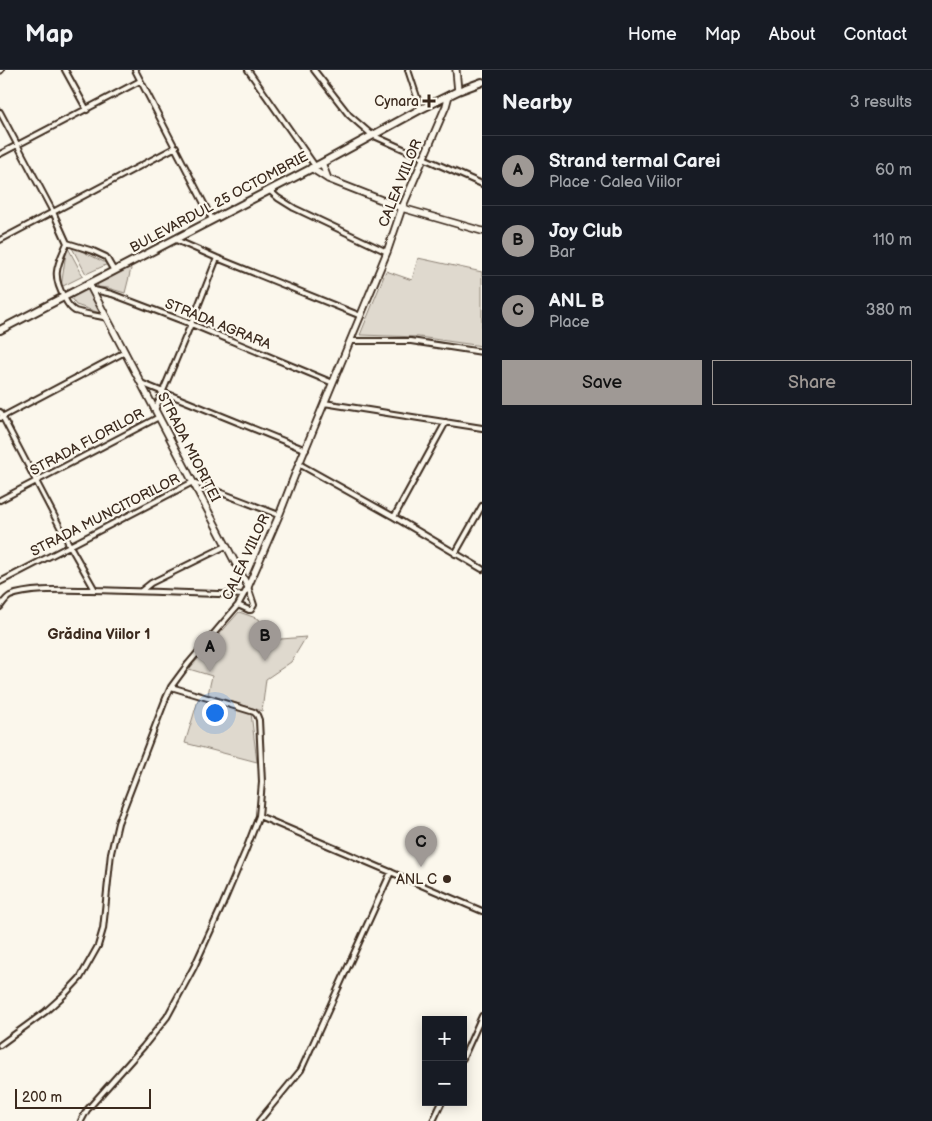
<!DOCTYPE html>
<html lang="en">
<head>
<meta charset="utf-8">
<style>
  :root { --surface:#171b24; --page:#242831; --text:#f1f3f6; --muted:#9ea1a6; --line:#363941; --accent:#9f9995 }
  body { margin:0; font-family:"Balsamiq Sans",sans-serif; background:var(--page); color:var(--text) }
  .controls { position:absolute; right:15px; bottom:15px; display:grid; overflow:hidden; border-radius:0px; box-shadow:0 2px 12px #0003 }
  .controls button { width:45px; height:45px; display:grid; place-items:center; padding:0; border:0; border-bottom:1px solid var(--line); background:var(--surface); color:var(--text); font:25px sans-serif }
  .scale { position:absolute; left:15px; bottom:12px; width:136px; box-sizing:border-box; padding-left:5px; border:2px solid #3b2a1e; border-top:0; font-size:14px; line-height:18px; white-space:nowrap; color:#3b2a1e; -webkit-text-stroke:4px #fbf7ec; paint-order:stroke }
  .you { position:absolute; left:214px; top:642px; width:18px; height:18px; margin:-12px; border:4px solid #fff; border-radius:50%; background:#1a73e8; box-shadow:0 0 0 8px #1a73e833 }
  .badge { display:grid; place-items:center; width:32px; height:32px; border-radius:50%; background:var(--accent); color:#111; font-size:16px; font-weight:700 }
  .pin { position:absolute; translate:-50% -41px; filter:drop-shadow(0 1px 2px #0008) }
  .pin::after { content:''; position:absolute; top:26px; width:18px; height:15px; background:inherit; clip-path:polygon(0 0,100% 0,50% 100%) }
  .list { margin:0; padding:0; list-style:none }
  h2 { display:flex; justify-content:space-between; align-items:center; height:65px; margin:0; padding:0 20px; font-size:21px }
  h2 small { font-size:16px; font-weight:400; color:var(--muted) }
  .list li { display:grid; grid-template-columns:32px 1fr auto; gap:15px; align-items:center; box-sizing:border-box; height:70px; padding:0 20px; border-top:1px solid var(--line) }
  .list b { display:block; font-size:19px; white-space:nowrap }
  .list p { margin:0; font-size:16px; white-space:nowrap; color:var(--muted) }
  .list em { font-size:16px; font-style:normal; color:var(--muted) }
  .actions { display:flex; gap:10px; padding:15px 20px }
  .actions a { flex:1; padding:11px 0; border:1px solid var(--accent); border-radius:0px; text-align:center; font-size:18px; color:var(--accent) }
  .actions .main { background:var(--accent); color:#111 }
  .map { position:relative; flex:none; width:482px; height:1051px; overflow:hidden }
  header { display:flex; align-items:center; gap:30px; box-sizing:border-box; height:70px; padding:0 25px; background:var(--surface); border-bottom:1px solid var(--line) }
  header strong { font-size:24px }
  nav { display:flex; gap:28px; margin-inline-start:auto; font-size:18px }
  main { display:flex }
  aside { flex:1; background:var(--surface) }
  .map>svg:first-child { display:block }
  .green { fill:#dfd9ce; stroke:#8d8276 }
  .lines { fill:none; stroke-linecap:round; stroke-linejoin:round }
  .street-casing { stroke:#3b2a1e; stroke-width:8 }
  .secondary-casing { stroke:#3b2a1e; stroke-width:9 }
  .primary-casing { stroke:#3b2a1e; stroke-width:10 }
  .street { stroke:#fbf7ec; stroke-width:4 }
  .secondary { stroke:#fbf7ec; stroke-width:5.5 }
  .primary { stroke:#fbf7ec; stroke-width:6 }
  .poi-dot { fill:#3b2a1e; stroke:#fbf7ec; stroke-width:2 }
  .labels { text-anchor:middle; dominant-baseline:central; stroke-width:4.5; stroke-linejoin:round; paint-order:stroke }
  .poi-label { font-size:14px; fill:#3b2a1e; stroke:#fbf7ec; text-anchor:end }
  .street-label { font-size:14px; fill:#3b2a1e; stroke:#fbf7ec }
  .neighbourhood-label { font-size:15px; font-weight:bold; fill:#3b2a1e; stroke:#fbf7ec }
</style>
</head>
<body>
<header>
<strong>Map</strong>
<nav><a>Home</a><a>Map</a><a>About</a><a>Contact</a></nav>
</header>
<main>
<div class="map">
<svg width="482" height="1051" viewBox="0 0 482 1051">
  <rect width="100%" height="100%" fill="#fbf7ec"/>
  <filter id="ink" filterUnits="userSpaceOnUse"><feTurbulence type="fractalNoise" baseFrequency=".02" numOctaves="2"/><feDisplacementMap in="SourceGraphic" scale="10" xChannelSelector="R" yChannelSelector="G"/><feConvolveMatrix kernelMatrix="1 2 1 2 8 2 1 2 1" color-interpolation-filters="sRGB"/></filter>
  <g filter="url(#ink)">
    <path class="green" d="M67,176L83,206L61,217Z
      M71,176L108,194L86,204Z
      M418,188L482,202V276L419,267L360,265L386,201L412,210Z
      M130,197L131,199L125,223L108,218L98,217L97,214Z
      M90,217L103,244L76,235L71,228Z
      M239,542L259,549L269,570L306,567L291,592L266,609L262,641L208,624L212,606L189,599Z
      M199,627L251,643L257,692L185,673Z"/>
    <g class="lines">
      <defs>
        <path id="street" d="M65,0L87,40
          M135,0L212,149
          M248,0L315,96
          M314,0L349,45L372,65L482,114
          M408,0L421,39
          M0,1L1,0
          M0,42L53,142L67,173
          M0,84L140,11
          M269,120L278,128L294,138L387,182
          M0,170L176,77
          M176,170L217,188L361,246
          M67,173C57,196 51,205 65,229C67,233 70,238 75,241C84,244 96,245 106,248
          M67,173L93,181L106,187L114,201
          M94,220L112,224L191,254L333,313
          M350,271H411L482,282
          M141,313L306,380
          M324,333L482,358
          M155,340L191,254L217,188
          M0,342L70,476L95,520
          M0,348L125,282
          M299,394L394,447L482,499
          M0,430L159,347
          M394,447L446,352
          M455,484L482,436
          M0,512L193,412L279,445
          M141,521L151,513L226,476
          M238,535L249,540H251L254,535L248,517
          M0,537C3,533 6,528 10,526C29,518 70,520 90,520C141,521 192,523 243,525
          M259,746L482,841
          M0,975L45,942L65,924L80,908L98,876L103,859L111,783L118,753L166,628L171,617L188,594L238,535L248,517
          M463,988L482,946
          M81,1051L87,1040L143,977L167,947L194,897L222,836L245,782L259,746L262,712L259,650L257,645L254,642L171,617
          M259,1051L301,1000L391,802
          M433,1051L442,1032"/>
        <path id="secondary" d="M456,0L458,21
          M322,93L328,109
          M311,98L328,109L402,138L482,161
          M89,214L248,517
          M248,517L280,443L299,394L387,182L402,138L446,36L449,25"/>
        <path id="primary" d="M0,260L322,93L421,39L458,21L482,12"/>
      </defs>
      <use href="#street" class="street-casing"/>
      <use href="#secondary" class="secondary-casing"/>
      <use href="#primary" class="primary-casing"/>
      <use href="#street" class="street"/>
      <use href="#secondary" class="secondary"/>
      <use href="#primary" class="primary"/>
    </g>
  </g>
  <g class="poi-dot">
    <path d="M426.5 23.5h5v5h5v5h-5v5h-5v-5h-5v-5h5z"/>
    <circle cx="447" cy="809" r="5"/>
  </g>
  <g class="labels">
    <g class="poi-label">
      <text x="419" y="31">Cynara</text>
      <text x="437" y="809">ANL C</text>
    </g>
    <g class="street-label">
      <text transform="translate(400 113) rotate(-68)">CALEA VIILOR</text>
      <text transform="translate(219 132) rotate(-28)">BULEVARDUL 25 OCTOMBRIE</text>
      <text transform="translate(218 254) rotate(22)">STRADA AGRARA</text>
      <text transform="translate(87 372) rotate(-28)">STRADA FLORILOR</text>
      <text transform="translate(189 377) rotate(63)">STRADA MIORIȚEI</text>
      <text transform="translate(105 445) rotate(-27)">STRADA MUNCITORILOR</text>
      <text transform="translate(246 487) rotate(-65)">CALEA VIILOR</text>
    </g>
    <g class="neighbourhood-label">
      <text x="99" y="564">Grădina Viilor 1</text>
    </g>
  </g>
</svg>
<div class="controls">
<button>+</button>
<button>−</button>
</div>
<div class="scale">200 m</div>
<div class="you"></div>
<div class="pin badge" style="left:210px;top:602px">A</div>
<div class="pin badge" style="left:265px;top:591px">B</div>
<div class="pin badge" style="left:421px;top:797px">C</div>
</div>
<aside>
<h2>Nearby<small>3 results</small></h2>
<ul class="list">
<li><span class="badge">A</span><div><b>Strand termal Carei</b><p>Place · Calea Viilor</p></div><em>60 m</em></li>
<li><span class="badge">B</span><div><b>Joy Club</b><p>Bar</p></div><em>110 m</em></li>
<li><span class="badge">C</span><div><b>ANL B</b><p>Place</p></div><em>380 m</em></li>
</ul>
<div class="actions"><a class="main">Save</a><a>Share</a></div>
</aside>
</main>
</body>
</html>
